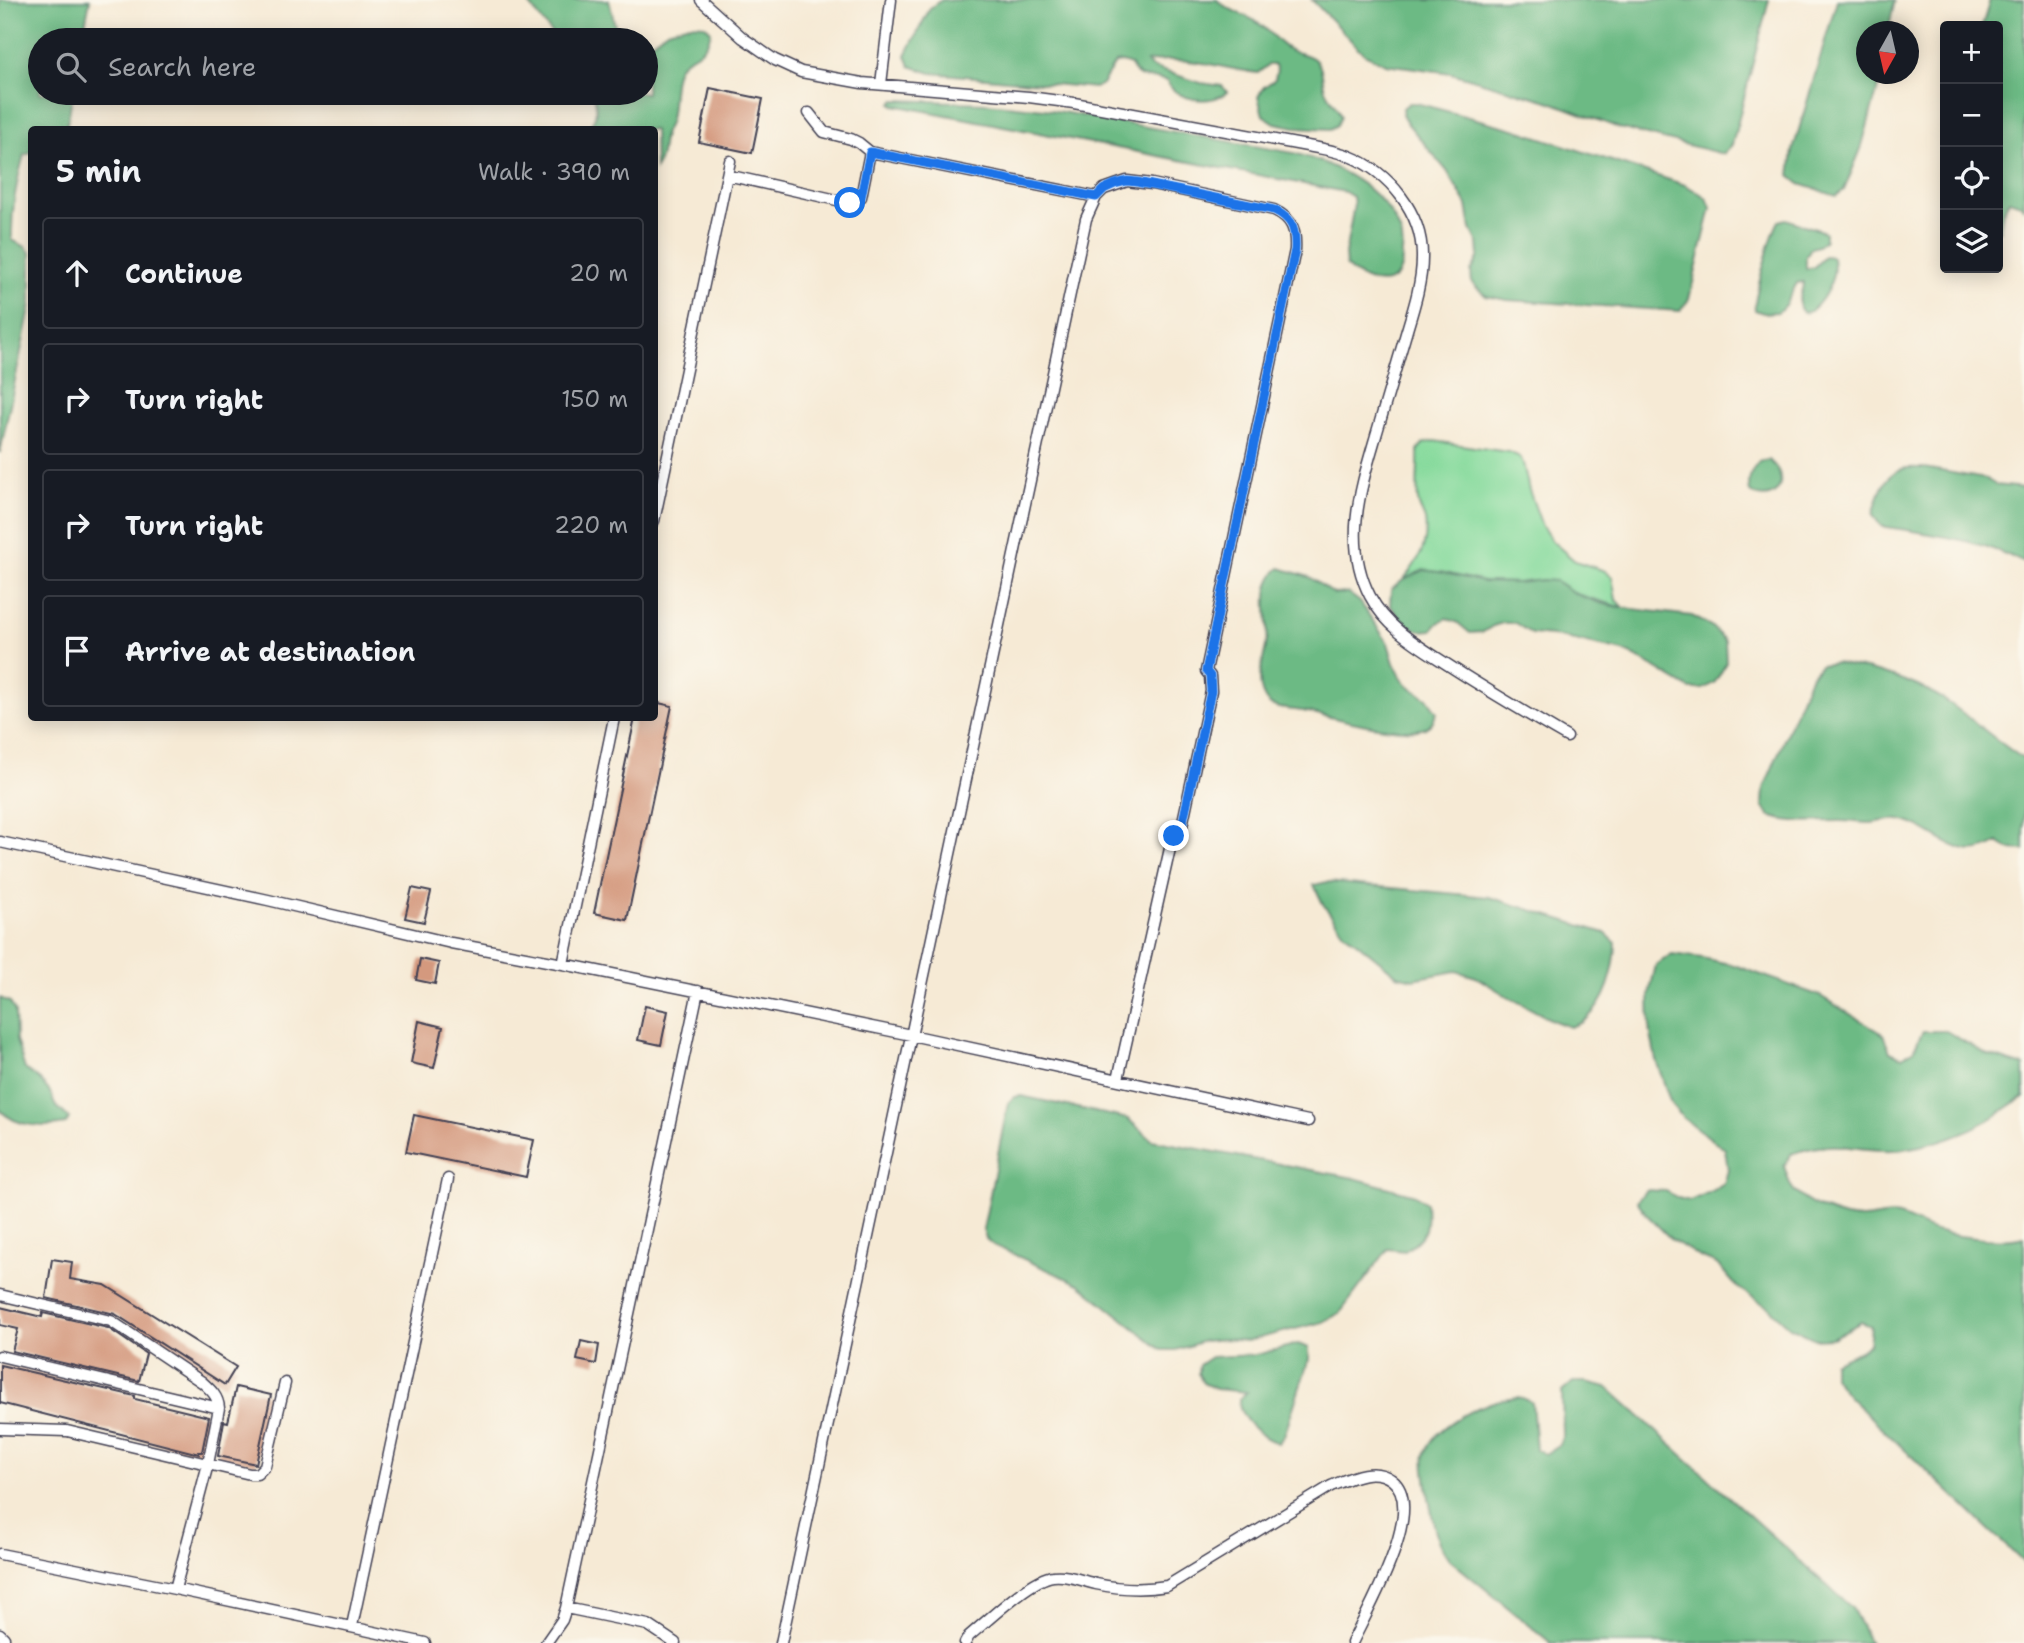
<!DOCTYPE html>
<html lang="en">
<head>
<meta charset="utf-8">
<style>
  :root { --surface:#171b24; --page:#20242c; --text:#f1f3f6; --muted:#9ea1a6; --line:#363941 }
  body { margin:0; font-family:"Shantell Sans",sans-serif; background:var(--page); color:var(--text) }
  .controls { position:absolute; right:21px; top:21px; display:grid; overflow:hidden; border-radius:7px; box-shadow:0 4px 18px #0003 }
  .controls button { width:63px; height:63px; display:grid; place-items:center; padding:0; border:0; border-bottom:2px solid var(--line); background:var(--surface); color:var(--text); font:35px sans-serif }
  .compass { position:absolute; left:1856px; top:21px; width:63px; height:63px; border-radius:50%; background:var(--surface); box-shadow:0 4px 18px #0003; rotate:188deg }
  .stop { position:absolute; width:21px; height:21px; margin:-16px; border:5px solid #1a73e8; border-radius:50%; background:#fff }
  .stop.end { background:#1a73e8; border-color:#fff; box-shadow:0 2px 7px #0008 }
  .list { margin:0; padding:0; list-style:none }
  h2 { display:flex; justify-content:space-between; align-items:center; height:91px; margin:0; padding:0 28px; font-size:30px }
  h2 small { font-size:23px; font-weight:400; color:var(--muted) }
  .list li { display:grid; grid-template-columns:46px 1fr auto; gap:21px; align-items:center; box-sizing:border-box; height:112px; margin:0 14px 14px; padding:0 14px; border:2px solid var(--line); border-radius:7px }
  .list b { display:block; font-size:26px; white-space:nowrap }
  .list em { font-size:23px; font-style:normal; color:var(--muted) }
  .icon { flex:none; width:38px; height:38px; fill:none; stroke:currentColor; stroke-width:2; stroke-linecap:round; stroke-linejoin:round }
  .map { position:relative; flex:none; width:2024px; height:1643px; overflow:hidden }
  .search { position:absolute; background:var(--surface); box-shadow:0 4px 18px #0003; left:28px; top:28px; width:630px; height:77px; display:flex; align-items:center; gap:18px; box-sizing:border-box; padding:0 24px; border-radius:38px; color:var(--muted); font-size:26px }
  .panel { position:absolute; background:var(--surface); box-shadow:0 4px 18px #0003; left:28px; top:126px; width:630px; height:595px; border-radius:7px }
  .map>svg:first-child { display:block }
  .green { fill:#86da9c; stroke:#547e6c; stroke-width:2 }
  .forest { fill:#6cba84; stroke:#476e60; stroke-width:2 }
  .building { fill:#d4997e }
  .lines { fill:none; stroke-linecap:round; stroke-linejoin:round }
  .service-casing { stroke:#424052; stroke-width:13 }
  .service { stroke:#fff; stroke-width:10 }
  .route { stroke:#1a73e8; stroke-width:9 }
</style>
</head>
<body>
<div class="map">
<svg width="2024" height="1643" viewBox="0 0 2024 1643">
  <rect width="100%" height="100%" fill="#fbf7ec"/>
  <filter id="ink" filterUnits="userSpaceOnUse"><feTurbulence type="fractalNoise" baseFrequency=".0143" numOctaves="2"/><feDisplacementMap in="SourceGraphic" scale="14" xChannelSelector="R" yChannelSelector="G"/><feConvolveMatrix kernelMatrix="1 2 1 2 8 2 1 2 1" color-interpolation-filters="sRGB"/></filter>
  <filter id="wash" filterUnits="userSpaceOnUse"><feTurbulence type="fractalNoise" baseFrequency=".00686" numOctaves="4" result="noise"/><feDisplacementMap in="SourceGraphic" scale="28" xChannelSelector="R" yChannelSelector="G"/><feGaussianBlur stdDeviation="1.57" result="paint"/><feColorMatrix in="noise" values="0 0 0 0 0 0 0 0 0 0 0 0 0 0 0 0 0 1.4 0 .05"/><feComposite in="paint" operator="in"/></filter>
  <g filter="url(#wash)">
    <rect width="100%" height="100%" fill="#f6ead5"/>
    <path class="green" d="M1434,441L1508,452L1518,456L1523,463L1529,490L1542,526L1552,541L1575,561L1605,571L1612,577L1616,600L1624,608L1576,594L1556,582L1543,580L1518,583L1483,582L1445,573L1424,570L1403,580C1418,562 1429,545 1425,520C1423,513 1418,507 1418,500C1416,484 1419,466 1418,450L1423,444Z"/>
    <path class="forest" d="M0,0H90L82,40H40V93H73L66,129L32,130L31,153L24,155C16,183 11,210 12,240L26,247L31,254V304L0,453Z
      M526,0H609L616,30L621,40H557Z
      M942,0H1217C1228,11 1242,13 1255,21C1268,28 1276,42 1288,49C1297,54 1306,53 1314,59C1324,67 1321,78 1325,89C1329,99 1338,106 1341,117L1337,125L1330,129L1295,127L1275,123L1263,115L1258,97L1263,88L1275,79L1277,70L1275,65H1268L1258,73C1220,68 1185,55 1147,62L1151,67L1201,83L1222,86L1227,92C1211,106 1174,100 1167,81C1150,75 1139,84 1131,65L1122,62L1115,63L1102,84L1095,88L931,73L910,66L906,55L930,8Z
      M1312,0H1769L1732,145L1723,154L1619,128L1548,101L1451,73L1386,64L1364,54Z
      M1837,0H1895L1888,31L1867,32V74H1881L1880,80L1861,149L1844,190L1836,196L1800,184L1790,176L1793,150Z
      M1990,0H2024V208L2021,204L2009,200L2003,212L2000,231H1998V26H1982Z
      M690,24L705,25L711,31C705,60 684,53 677,70C671,87 674,106 669,123C667,129 664,133 663,138C661,150 662,159 655,169L654,130L588,129C597,117 598,108 593,93H646V46L667,30Z
      M895,100L987,103L1045,109L1294,153C1337,165 1383,188 1400,231C1403,238 1403,246 1402,253C1402,261 1402,272 1395,278C1381,290 1356,276 1346,266L1345,254L1354,205L1353,197L1345,192L894,105L892,103Z
      M1409,103H1416L1514,129L1685,185C1697,192 1708,195 1711,208L1689,299L1680,311L1507,300L1486,296L1472,283L1471,272L1479,256L1478,243L1471,229L1467,205L1447,171L1407,123L1402,114L1403,108Z
      M1786,219L1825,232V240L1818,246L1811,248L1806,256V269L1814,267L1825,256L1832,257C1843,281 1802,334 1799,303C1798,296 1804,289 1803,282L1797,283L1785,305L1778,312L1763,313L1755,310C1753,298 1772,233 1779,221Z
      M1769,460C1772,463 1775,465 1777,469C1788,489 1769,505 1750,492C1747,479 1751,471 1759,462Z
      M1924,468L1986,479L1996,485L2024,488V563C1981,539 1929,534 1881,526L1873,515C1877,500 1884,473 1902,469C1908,467 1917,468 1924,468Z
      M1280,568L1309,577L1334,594L1348,593L1360,602L1388,643L1394,663L1402,679L1411,688L1427,698L1437,712C1434,719 1432,725 1425,728C1403,737 1328,716 1303,711C1293,709 1281,710 1271,705C1269,704 1265,700 1264,697C1253,676 1269,651 1268,628C1268,608 1261,583 1280,568Z
      M1424,570L1445,573L1483,582L1518,583L1542,580L1556,581L1576,594L1600,603L1624,608L1692,616L1711,626L1725,641L1726,664L1715,682L1703,689H1690L1635,656L1623,651L1561,637L1532,634L1515,623H1503L1493,626L1483,632L1470,633L1458,623L1447,618L1438,623L1432,630L1419,631L1403,622L1390,605L1391,590L1403,580Z
      M1835,663C1868,668 1919,682 1946,701C1973,719 1997,742 2024,759V850L2009,849L1998,842C1959,869 1934,825 1898,820C1890,819 1880,822 1871,823C1860,823 1850,821 1839,821C1814,821 1792,824 1769,816L1763,805L1764,788L1810,677L1820,665Z
      M1327,882L1489,897L1605,933L1616,943C1615,969 1607,1003 1585,1020C1582,1023 1575,1025 1570,1027L1552,1020L1507,996L1476,977L1456,971L1413,979L1397,975L1344,932L1323,904L1314,885Z
      M1672,954L1702,958L1734,965L1820,996L1883,1034L1890,1052L1902,1057L1913,1051L1923,1031H1946L1986,1054L2024,1066V1097C2011,1104 2000,1114 1987,1121C1966,1133 1934,1144 1910,1148C1886,1153 1863,1148 1839,1146C1823,1145 1806,1149 1791,1154L1784,1166C1786,1172 1788,1180 1791,1186C1801,1204 1842,1219 1862,1219C1874,1219 1888,1213 1899,1216C1913,1220 1925,1229 1939,1232C1961,1237 2004,1243 2024,1237V1563L1848,1396L1833,1377V1363L1860,1351L1869,1344L1871,1326L1861,1322L1832,1338L1815,1339L1790,1327L1768,1307L1737,1287L1717,1264L1700,1257L1671,1239L1647,1215L1637,1201L1646,1190L1666,1191L1678,1198L1690,1201L1712,1191L1724,1184L1728,1170L1725,1149L1683,1118L1671,1104L1656,1060L1650,1030L1649,994L1656,965Z
      M0,998L10,1002L15,1012L16,1040L25,1069L40,1080L50,1092L55,1105L69,1118L66,1124C44,1128 16,1127 0,1110Z
      M1021,1096L1128,1119L1152,1140L1354,1178L1415,1195L1426,1203C1428,1229 1427,1235 1405,1251L1388,1249L1340,1313L1323,1322L1247,1341L1224,1339L1204,1341L1176,1350H1162L1079,1284L993,1245L986,1239L983,1230L1008,1103L1014,1097Z
      M1298,1344L1309,1348V1359L1284,1436L1278,1443C1261,1438 1238,1418 1239,1399L1247,1392L1216,1389L1203,1383L1198,1373L1199,1365L1211,1357L1256,1355Z
      M1573,1382H1586L1607,1387L1852,1608L1870,1643H1551L1449,1559C1445,1553 1441,1547 1438,1540C1434,1528 1422,1466 1425,1455C1433,1424 1488,1399 1517,1397C1522,1397 1527,1400 1532,1402L1536,1449L1545,1454L1559,1445L1563,1435L1562,1392Z"/>
    <g id="blocks">
      <path class="building" d="M710,88L763,99L752,153L699,142Z
        M654,702L672,706L627,920L594,913L635,718H654Z
        M412,888L431,892L424,922L405,918Z
        M420,959L439,963L435,984L416,980Z
        M645,1006L668,1011L661,1045L638,1040Z
        M419,1021L443,1027L434,1068L411,1063Z
        M414,1115L534,1140L526,1177L406,1152Z
        M52,1259L72,1262L70,1279L105,1285L236,1367L225,1385L115,1314L46,1298Z
        M0,1307L42,1317L43,1313L108,1328L146,1354L139,1381L12,1351L18,1329L0,1325Z
        M581,1341L599,1345L596,1364L577,1360Z
        M0,1365L135,1396V1399L209,1417L202,1452H199V1454L0,1403Z
        M236,1387L271,1395L256,1464L218,1456L224,1421L228,1422Z"/>
    </g>
  </g>
  <g filter="url(#ink)">
    <use href="#blocks" fill-opacity="0" stroke="#424052" stroke-width="2"/>
    <g class="lines">
      <defs>
        <path id="service" d="M701,0L743,38L775,60L801,72L862,83L1029,97L1074,103L1318,148C1328,150 1339,152 1349,156C1389,172 1423,213 1422,258C1422,282 1414,307 1407,330C1397,364 1387,398 1377,432C1361,487 1342,542 1370,596C1386,627 1417,645 1445,663C1485,689 1526,713 1567,737
          M881,84L891,0
          M809,113L824,132L851,139L859,143L870,152
          M727,175L850,203L857,201L861,197L870,152L1096,197
          M654,521L730,161
          M0,842L268,900L451,943L563,964L911,1035L1308,1121
          M563,964L614,718
          M0,1295L111,1321L202,1382C211,1390 218,1396 219,1408L208,1464L175,1589
          M0,1356L219,1408
          M0,1429L67,1431L250,1474H257L265,1466L285,1383
          M0,1554L175,1589L425,1643
          M566,1608L698,991
          M352,1626L448,1179
          M0,1634L4,1638V1643
          M546,1643L562,1620L566,1608L648,1625L675,1643
          M781,1643L1086,219L1096,197L1104,189L1127,181L1152,184L1274,210C1293,219 1296,230 1295,250L1206,671L1210,676L1211,691L1182,826L1173,836L1171,844L1118,1079
          M965,1643L969,1636C987,1621 1032,1578 1053,1576C1068,1574 1082,1581 1096,1584C1120,1589 1143,1590 1167,1586L1331,1486C1350,1478 1373,1466 1392,1480C1428,1507 1367,1611 1352,1643"/>
      </defs>
      <use href="#service" class="service-casing"/>
      <use href="#service" class="service"/>
    </g>
  </g>
  <g class="lines" filter="url(#ink)">
    <path class="route" d="M850,203L857,201L861,197L870,152L1096,197L1104,189L1115,184L1127,181L1137,182L1274,210C1293,219 1296,230 1295,250L1206,671L1210,676L1211,691L1182,826L1174,836"/>
  </g>
</svg>
<div class="controls">
<button>+</button>
<button>−</button>
<button><svg class="icon" aria-label="locate" viewBox="0 0 24 24"><circle cx="12" cy="12" r="6"/><path d="M12 2v4M12 18v4M2 12h4M18 12h4"/></svg></button>
<button><svg class="icon" aria-label="layers" viewBox="0 0 24 24"><path d="M12 4l9 5-9 5-9-5zM3 14l9 5 9-5"/></svg></button>
</div>
<svg class="compass" viewBox="-18 -18 36 36"><path d="M0-13l5 13h-10z" fill="#e53935"/><path d="M0 13l5-13h-10z" fill="#9ea1a6"/></svg>
<div class="stop" style="left:850px;top:203px"></div>
<div class="stop end" style="left:1174px;top:836px"></div>
<div class="search"><svg class="icon" aria-label="search" viewBox="0 0 24 24"><circle cx="10" cy="10" r="6"/><path d="M15 15l6 6"/></svg>Search here</div>
<section class="panel">
<h2>5 min<small>Walk · 390 m</small></h2>
<ul class="list">
<li><svg class="icon" aria-label="ahead" viewBox="0 0 24 24"><path d="M12 20V5M6 11l6-6 6 6"/></svg><div><b>Continue</b></div><em>20 m</em></li>
<li><svg class="icon" aria-label="right" viewBox="0 0 24 24"><path d="M7 20v-9h11M14 6l5 5-5 5"/></svg><div><b>Turn right</b></div><em>150 m</em></li>
<li><svg class="icon" aria-label="right" viewBox="0 0 24 24"><path d="M7 20v-9h11M14 6l5 5-5 5"/></svg><div><b>Turn right</b></div><em>220 m</em></li>
<li><svg class="icon" aria-label="arrive" viewBox="0 0 24 24"><path d="M6 21V4h12l-3 4 3 4H6"/></svg><div><b>Arrive at destination</b></div></li>
</ul>
</section>
</div>
</body>
</html>
